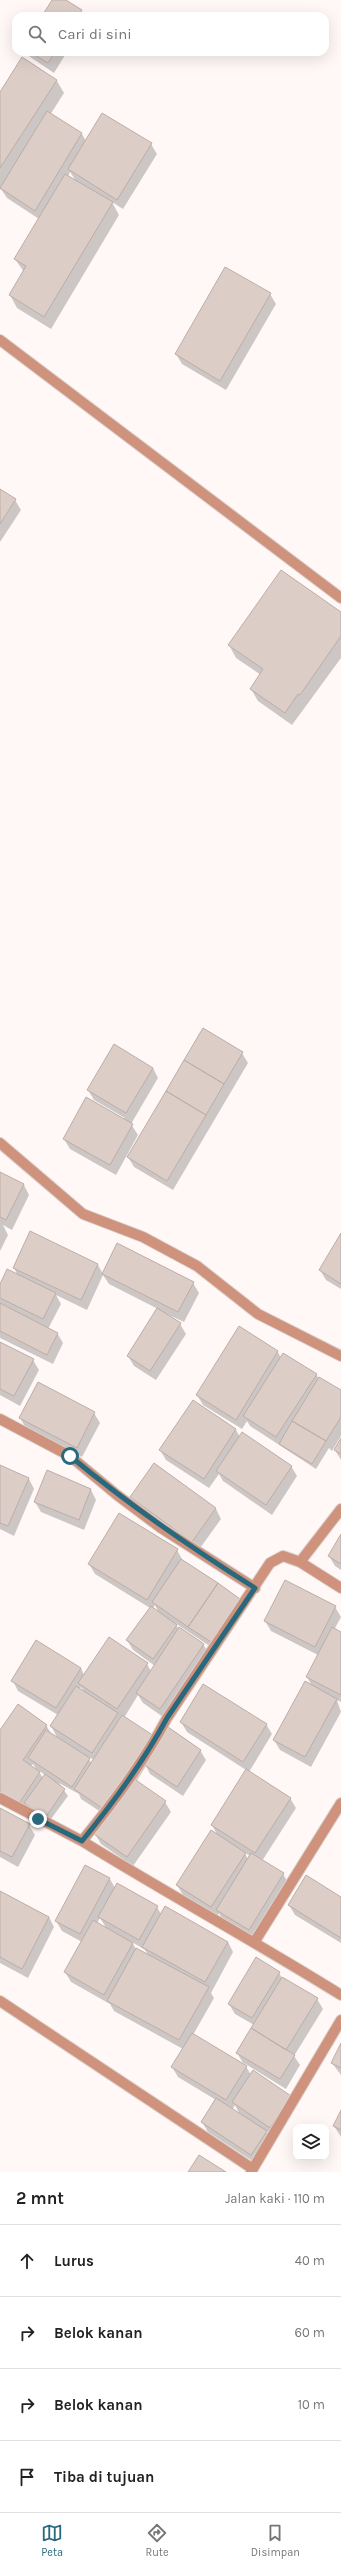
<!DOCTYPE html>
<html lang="id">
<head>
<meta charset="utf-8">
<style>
  :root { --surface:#fff; --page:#f2f2f2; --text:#222; --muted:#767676; --line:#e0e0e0; --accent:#28697d }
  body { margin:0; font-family:Karla,sans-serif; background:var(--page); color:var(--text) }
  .controls { position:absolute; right:12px; bottom:12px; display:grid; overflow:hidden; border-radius:8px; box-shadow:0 4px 16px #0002 }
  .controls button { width:36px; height:36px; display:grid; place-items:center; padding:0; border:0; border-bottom:1px solid var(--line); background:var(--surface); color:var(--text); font:20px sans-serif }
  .stop { position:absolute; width:12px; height:12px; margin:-9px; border:3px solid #28697d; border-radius:50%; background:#fff }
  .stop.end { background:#28697d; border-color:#fff; box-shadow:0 1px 4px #0008 }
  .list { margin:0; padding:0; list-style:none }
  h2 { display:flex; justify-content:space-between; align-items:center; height:52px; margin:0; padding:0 16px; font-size:17px }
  h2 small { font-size:13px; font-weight:400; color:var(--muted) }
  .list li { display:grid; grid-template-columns:26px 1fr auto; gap:12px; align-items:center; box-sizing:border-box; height:72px; padding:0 16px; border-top:1px solid var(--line) }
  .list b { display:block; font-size:15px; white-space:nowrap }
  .list em { font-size:13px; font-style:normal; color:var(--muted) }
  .icon { flex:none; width:22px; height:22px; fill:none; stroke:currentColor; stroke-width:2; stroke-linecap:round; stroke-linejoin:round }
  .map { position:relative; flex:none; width:341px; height:2172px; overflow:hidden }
  .search { position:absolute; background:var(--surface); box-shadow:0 4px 16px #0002; left:12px; right:12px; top:12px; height:44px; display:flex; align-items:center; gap:10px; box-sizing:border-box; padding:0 14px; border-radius:12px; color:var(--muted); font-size:15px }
  .sheet { height:340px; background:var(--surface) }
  nav { display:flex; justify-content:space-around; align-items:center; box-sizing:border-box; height:56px; border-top:1px solid var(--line); background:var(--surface); font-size:11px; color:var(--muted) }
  nav a { display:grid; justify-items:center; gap:2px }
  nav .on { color:var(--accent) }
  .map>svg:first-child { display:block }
  .shadow { fill:#0003; fill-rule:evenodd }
  .building { fill:#ddcdc7; stroke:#bcada8 }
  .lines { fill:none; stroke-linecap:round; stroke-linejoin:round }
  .minor-casing { stroke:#dad4d1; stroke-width:12 }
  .minor { stroke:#cf927c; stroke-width:10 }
  .route { stroke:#28697d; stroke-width:5 }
</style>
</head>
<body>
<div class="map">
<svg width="341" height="2172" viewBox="0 0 341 2172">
  <rect width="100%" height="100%" fill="#fff8f6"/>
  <path class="shadow" d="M54,0H64L81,11L84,16H44Z
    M27,52H67L54,73L30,57Z
    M23,59L57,81L64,93L50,115L82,134L86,141L151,144L157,154L123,209L112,202L119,215L51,329L17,308L10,295L24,272L15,259L39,219L7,198L1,189L0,190V93ZM70,172L76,181L68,177Z
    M270,294L276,304L226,390L182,364L176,354Z
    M0,491L15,500L21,510L0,542Z
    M341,613V658L292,725L258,701L251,689L261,675L236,658L229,645Z
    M242,1053L248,1063L173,1190L134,1167L128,1157Z
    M153,1068L158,1078L131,1124L138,1135L116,1175L70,1149L64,1139L125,1118L94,1100L88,1090Z
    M0,1173L24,1185L29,1195L12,1230L3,1225L8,1235L0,1251Z
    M341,1236V1289L326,1280L320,1270Z
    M98,1265L103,1274L193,1283L199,1293L184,1322L158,1310L180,1324L186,1334L156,1380L134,1366L128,1356L158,1309L109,1284L103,1275L87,1310L56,1295L61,1304L48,1329L57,1333L63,1343L53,1364L0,1338V1286L18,1276L14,1268Z
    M239,1328L278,1352L281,1358L316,1374L319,1379L341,1391V1436L332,1451L329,1448L316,1469L250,1426L247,1421L242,1429L203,1405L197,1395Z
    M0,1343L33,1360L39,1370L20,1406L0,1395Z
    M193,1401L236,1430L240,1437L291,1466L297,1476L272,1515L223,1481L219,1474L209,1488L166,1460L160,1450Z
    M94,1413L100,1423L82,1457L26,1428L20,1418Z
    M341,1440V1460L335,1450Z
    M154,1464L216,1509L221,1519L198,1551L137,1507L131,1497Z
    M0,1466L29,1479L34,1489L14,1536L0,1529Z
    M48,1472L91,1490L96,1500L84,1530L41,1512L35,1502Z
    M120,1514L177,1550L183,1561L239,1600L245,1610L217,1651L175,1623L178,1628L203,1644L209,1654L166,1719L143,1703L138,1695L124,1718L153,1737L200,1750L206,1760L183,1796L150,1774L146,1766L136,1782L165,1802L171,1812L133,1866L101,1844L95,1834L107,1816L81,1799L79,1794L59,1783L68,1796L48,1823L0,1797V1732L46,1725L52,1735L58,1739L51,1726L58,1715L18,1691L13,1681L81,1668L84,1675L147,1664L151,1671L155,1666L133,1650L127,1640L150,1608L95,1574L89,1564ZM155,1605L159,1613L153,1608ZM81,1687L85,1693L79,1690ZM87,1756L94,1760L92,1764ZM33,1764L37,1771L31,1766ZM38,1770L45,1775L43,1778Z
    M341,1536V1570L335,1566L329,1556Z
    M335,1607L341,1617L334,1630L341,1634V1702L337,1700L341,1712L311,1767L280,1750L274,1740L312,1686L307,1677L318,1655L271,1631L265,1621Z
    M181,1722L266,1724L272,1734L249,1772L290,1798L296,1808L262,1861L283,1874L289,1884L255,1939L223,1920L219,1913L217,1917L183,1895L177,1885L218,1836L212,1825L246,1770L187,1732ZM244,1852L250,1856L248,1859Z
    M0,1809L29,1825L35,1835L18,1867L0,1857Z
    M110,1879L115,1888L157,1907L161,1914L228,1942L233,1952L211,1993L214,1998L193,2035L245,2066L237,2053L254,2025L235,2014L229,2004L279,1973L282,1978L317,1999L323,2009L294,2056L300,2065L286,2089L244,2063L251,2075L291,2096L296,2106L276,2138L265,2130L272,2141L257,2164L208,2132L202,2122L216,2100L178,2077L172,2067L183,2049L114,2011L110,2004L71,1982L65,1972L82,1942L62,1931L56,1921ZM100,1918L102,1921L106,1928L97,1923ZM132,1942L145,1950L148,1955L136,1949ZM235,2105L240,2115L232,2110Z
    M0,1892L49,1917L54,1927L28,1978L0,1963Z
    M341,1898V1943L295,1915L289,1905Z
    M341,2045V2075L332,2063Z
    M341,2112V2137L334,2126Z"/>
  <path class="building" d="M52,0H66L82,10L78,16H42Z
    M30,52H55L48,63Z
    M22,57L57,80L0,168V92Z
    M47,111L82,133L35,211L0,188Z
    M102,113L152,143L117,200L68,169Z
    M65,174L113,202L44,317L9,295L26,266L14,259Z
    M225,267L271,293L220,381L175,354Z
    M0,489L16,499L0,524Z
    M281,570L341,612V636L300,695L298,694L285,713L250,689L263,669L228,645Z
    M203,1028L243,1052L224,1084L184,1060Z
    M114,1044L153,1068L126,1113L87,1090Z
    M184,1060L224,1084L206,1115L166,1091Z
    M166,1091L206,1115L167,1181L127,1157Z
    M86,1097L133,1124L110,1165L63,1139Z
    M0,1172L24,1184L6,1220L0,1217Z
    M30,1231L98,1264L81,1300L13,1268Z
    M341,1233V1284L319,1270Z
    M117,1243L194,1282L178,1312L102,1274Z
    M7,1269L56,1293L43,1319L0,1298V1284Z
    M0,1303L58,1333L47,1355L0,1331Z
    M157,1308L181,1323L150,1371L127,1356Z
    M239,1326L278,1351L236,1420L196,1395Z
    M0,1342L34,1359L14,1396L0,1389Z
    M283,1353L317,1374L276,1437L243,1416Z
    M319,1377L341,1390V1417L326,1441L292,1421Z
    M38,1382L95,1412L77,1448L19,1418Z
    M193,1400L236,1429L204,1479L159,1450Z
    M292,1421L326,1441L312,1464L279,1444Z
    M242,1432L292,1466L266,1505L216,1471Z
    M341,1438V1454L334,1450Z
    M154,1463L216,1508L192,1542L130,1497Z
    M0,1465L29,1478L8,1526L0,1523Z
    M47,1470L91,1489L79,1520L34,1502Z
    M119,1513L178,1549L147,1600L88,1564Z
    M341,1534V1564L328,1556Z
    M181,1559L218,1583L188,1627L152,1602Z
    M285,1580L336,1606L315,1647L264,1621Z
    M218,1583L240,1599L211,1642L188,1627Z
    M151,1606L177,1625L153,1659L126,1640Z
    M179,1627L204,1644L160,1709L136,1693Z
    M332,1627L341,1632V1695L306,1677Z
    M109,1637L148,1663L117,1709L78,1683Z
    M36,1640L81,1668L56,1708L11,1681Z
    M305,1681L337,1699L305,1757L273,1740Z
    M203,1684L267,1724L243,1762L180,1722Z
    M76,1686L118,1713L92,1753L50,1726Z
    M18,1704L47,1725L23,1760L40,1772L18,1805L0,1792V1730Z
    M122,1715L154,1736L105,1810L74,1789Z
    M168,1727L201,1750L177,1787L143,1764Z
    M46,1730L90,1758L72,1787L28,1758Z
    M246,1769L291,1798L255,1853L211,1825Z
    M45,1774L65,1789L45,1818L24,1803Z
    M133,1778L166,1801L127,1857L94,1834Z
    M0,1808L30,1824L12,1857L0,1851Z
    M211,1830L246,1853L211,1907L176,1885Z
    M251,1853L284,1873L249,1930L216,1910Z
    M85,1865L110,1878L80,1934L55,1921Z
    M306,1875L341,1897V1938L288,1905Z
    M117,1883L158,1906L139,1940L98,1917Z
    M0,1891L49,1917L22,1969L0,1957Z
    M165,1906L228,1942L205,1982L142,1947Z
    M93,1920L133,1943L104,1995L64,1972Z
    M136,1948L209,1987L179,2040L107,2001Z
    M256,1957L280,1972L252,2018L228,2004Z
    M282,1977L318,1998L286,2050L251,2028Z
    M251,2028L295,2055L280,2079L236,2053Z
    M192,2033L247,2066L226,2100L171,2067Z
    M341,2043V2068L331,2063Z
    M253,2070L291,2096L270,2128L232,2102Z
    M216,2098L267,2131L251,2155L201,2122Z
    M341,2110V2130L333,2126Z
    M199,2155L226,2172H188Z"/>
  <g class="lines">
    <defs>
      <path id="minor" d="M0,340L341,598
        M0,1143L83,1214L143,1237L197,1266L258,1314L341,1356
        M0,1419L70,1456L117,1495L161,1528L255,1588
        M300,1562L341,1509
        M0,1798L82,1841C113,1803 144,1762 167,1718L270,1563L283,1556L300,1562L341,1588
        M82,1841C168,1894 256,1942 341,1995
        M255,1941L341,1803
        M0,2001L253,2169
        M251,2172L341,2020"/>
    </defs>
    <use href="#minor" class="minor-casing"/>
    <use href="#minor" class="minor"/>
  </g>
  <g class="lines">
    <path class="route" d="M38,1819L82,1841C113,1803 144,1761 167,1718L255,1588C190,1547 129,1505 70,1456"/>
  </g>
</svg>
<div class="controls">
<button><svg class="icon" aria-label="layers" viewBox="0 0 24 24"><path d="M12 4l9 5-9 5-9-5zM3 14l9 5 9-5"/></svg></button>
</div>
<div class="stop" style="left:70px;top:1456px"></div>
<div class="stop end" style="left:38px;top:1819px"></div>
<div class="search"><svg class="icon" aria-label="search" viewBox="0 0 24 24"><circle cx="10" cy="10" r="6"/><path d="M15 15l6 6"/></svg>Cari di sini</div>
</div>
<section class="sheet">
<h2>2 mnt<small>Jalan kaki · 110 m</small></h2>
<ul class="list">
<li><svg class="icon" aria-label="ahead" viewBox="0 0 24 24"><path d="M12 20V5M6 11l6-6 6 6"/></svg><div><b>Lurus</b></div><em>40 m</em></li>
<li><svg class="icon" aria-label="right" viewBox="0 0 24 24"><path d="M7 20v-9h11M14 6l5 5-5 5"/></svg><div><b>Belok kanan</b></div><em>60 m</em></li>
<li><svg class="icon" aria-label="right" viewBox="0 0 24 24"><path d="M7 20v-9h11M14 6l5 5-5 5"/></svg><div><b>Belok kanan</b></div><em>10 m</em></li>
<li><svg class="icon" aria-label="arrive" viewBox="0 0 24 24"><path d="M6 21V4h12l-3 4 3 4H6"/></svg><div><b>Tiba di tujuan</b></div></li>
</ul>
</section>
<nav>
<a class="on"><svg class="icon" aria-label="map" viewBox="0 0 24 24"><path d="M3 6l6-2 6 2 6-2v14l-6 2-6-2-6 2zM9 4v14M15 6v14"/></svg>Peta</a>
<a><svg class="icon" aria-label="directions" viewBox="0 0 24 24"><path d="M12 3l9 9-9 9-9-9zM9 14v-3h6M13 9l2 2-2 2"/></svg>Rute</a>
<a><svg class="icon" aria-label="saved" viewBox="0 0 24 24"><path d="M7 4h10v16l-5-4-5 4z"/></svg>Disimpan</a>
</nav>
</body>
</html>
